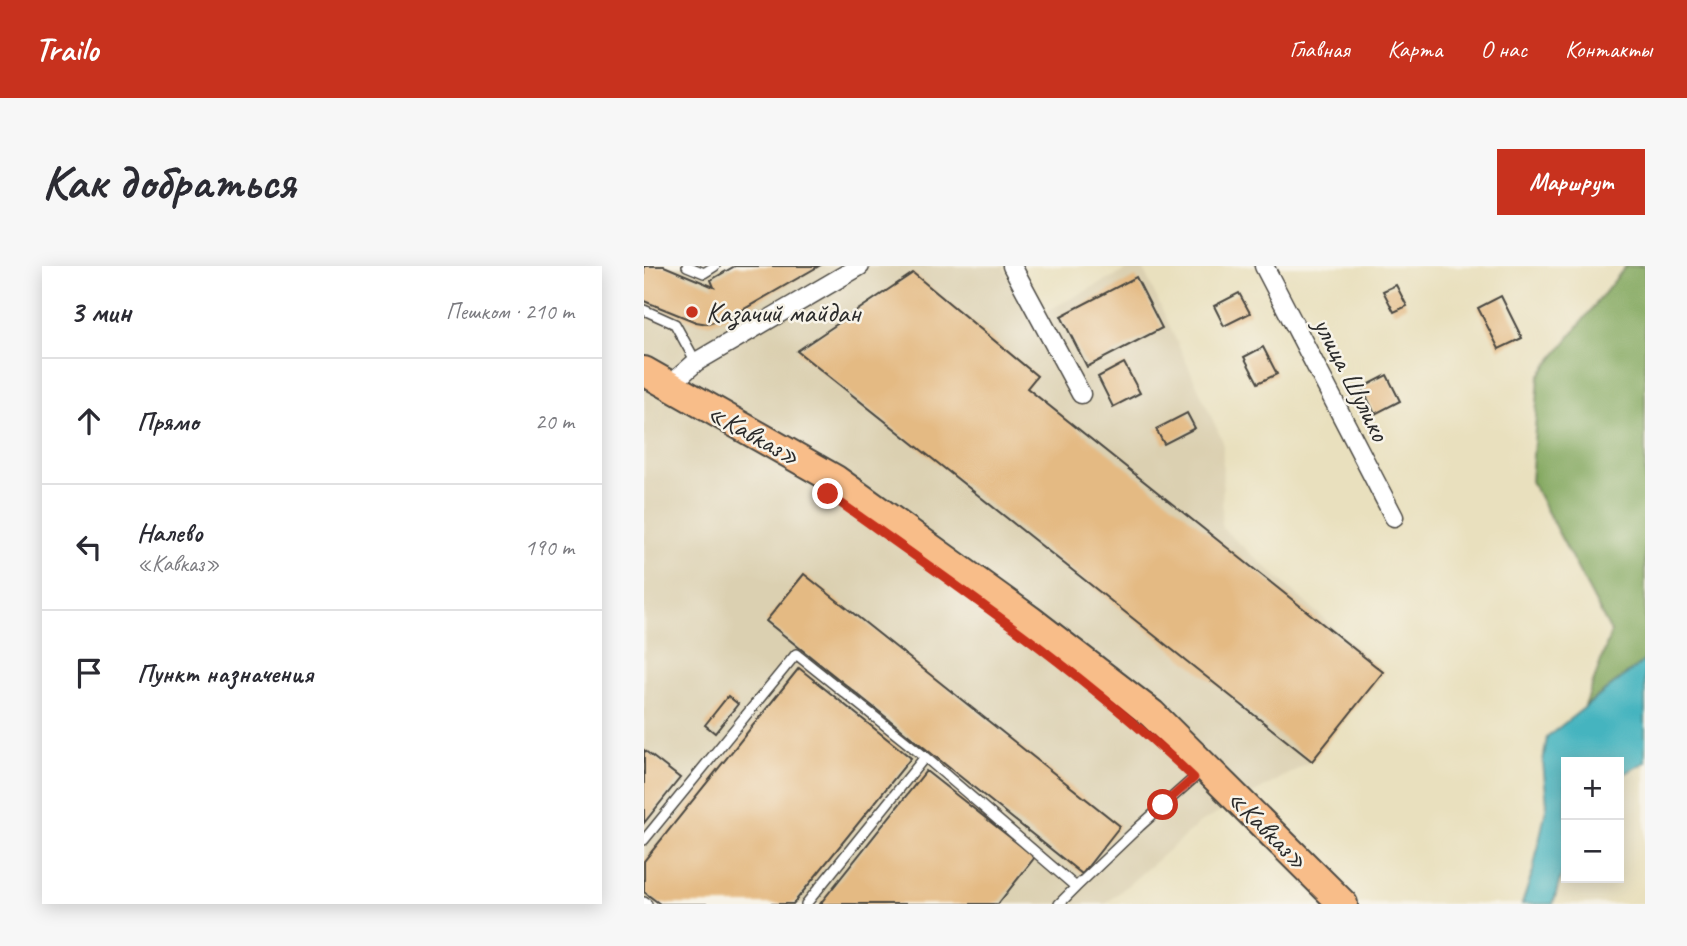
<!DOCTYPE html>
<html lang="ru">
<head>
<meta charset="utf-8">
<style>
  :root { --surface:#fff; --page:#f7f7f7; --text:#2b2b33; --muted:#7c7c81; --line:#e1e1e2; --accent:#c8321e }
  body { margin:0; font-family:Caveat,sans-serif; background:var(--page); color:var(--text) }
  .controls { position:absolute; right:21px; bottom:21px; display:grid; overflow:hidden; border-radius:0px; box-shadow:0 4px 18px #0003 }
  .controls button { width:63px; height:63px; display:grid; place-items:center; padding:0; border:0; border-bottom:2px solid var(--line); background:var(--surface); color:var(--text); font:35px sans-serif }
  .stop { position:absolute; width:21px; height:21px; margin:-16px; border:5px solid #c8321e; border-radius:50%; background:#fff }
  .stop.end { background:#c8321e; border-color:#fff; box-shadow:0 2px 7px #0008 }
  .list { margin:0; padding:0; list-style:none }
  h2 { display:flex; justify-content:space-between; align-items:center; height:91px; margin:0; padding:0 28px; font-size:30px }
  h2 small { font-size:23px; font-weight:400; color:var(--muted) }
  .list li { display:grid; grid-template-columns:46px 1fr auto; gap:21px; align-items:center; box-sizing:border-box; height:126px; padding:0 28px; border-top:2px solid var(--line) }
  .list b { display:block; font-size:26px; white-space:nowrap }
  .list p { margin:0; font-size:23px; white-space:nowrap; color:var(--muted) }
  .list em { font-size:23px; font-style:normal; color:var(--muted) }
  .icon { flex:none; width:38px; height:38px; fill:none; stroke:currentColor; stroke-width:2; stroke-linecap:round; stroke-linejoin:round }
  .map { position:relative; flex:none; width:1001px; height:638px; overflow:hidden; border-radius:0px }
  header { display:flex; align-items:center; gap:42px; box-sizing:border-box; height:98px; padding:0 35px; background:var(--accent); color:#fff }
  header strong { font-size:33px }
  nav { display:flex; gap:38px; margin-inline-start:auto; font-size:24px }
  .intro { display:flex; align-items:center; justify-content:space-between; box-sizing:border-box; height:168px; padding:0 42px }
  h1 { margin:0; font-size:49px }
  .button { padding:18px 32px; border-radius:0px; background:var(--accent); color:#fff; font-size:24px; font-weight:700 }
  main { display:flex; gap:42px; padding:0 42px }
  aside { flex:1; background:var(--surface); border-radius:0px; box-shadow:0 4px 18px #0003 }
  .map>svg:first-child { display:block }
  .built { fill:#dbd0b1 }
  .forest { fill:#80a65c; stroke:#566844; stroke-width:2 }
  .water { fill:#45b4bf; stroke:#387075; stroke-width:2 }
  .building { fill:#e4ba83 }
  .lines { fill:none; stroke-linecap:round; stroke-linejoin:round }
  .lane-casing { stroke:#484641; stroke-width:12 }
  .street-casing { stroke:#484641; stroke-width:21 }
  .primary-casing { stroke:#484641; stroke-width:32 }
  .lane { stroke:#fff; stroke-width:9 }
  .street { stroke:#fff; stroke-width:18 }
  .primary { stroke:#f8bd89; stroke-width:28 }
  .route { stroke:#c8321e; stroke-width:9 }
  .poi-dot { fill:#c8321e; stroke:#f7f3e8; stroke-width:2.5 }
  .labels { text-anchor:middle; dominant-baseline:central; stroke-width:5; stroke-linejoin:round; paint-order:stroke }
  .poi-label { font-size:28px; fill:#2b2b2b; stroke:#f7f3e8; text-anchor:start }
  .street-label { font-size:28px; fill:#2b2b2b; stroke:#f7f3e8 }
</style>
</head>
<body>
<header>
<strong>Trailo</strong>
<nav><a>Главная</a><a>Карта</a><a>О нас</a><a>Контакты</a></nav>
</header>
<div class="intro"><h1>Как добраться</h1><a class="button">Маршрут</a></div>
<main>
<aside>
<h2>3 мин<small>Пешком · 210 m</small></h2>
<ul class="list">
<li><svg class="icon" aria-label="ahead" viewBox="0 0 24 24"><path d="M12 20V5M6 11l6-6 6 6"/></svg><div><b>Прямо</b></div><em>20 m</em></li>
<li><svg class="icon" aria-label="left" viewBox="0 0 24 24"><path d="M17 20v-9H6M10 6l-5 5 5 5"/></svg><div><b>Налево</b><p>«Кавказ»</p></div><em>190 m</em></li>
<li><svg class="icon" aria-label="arrive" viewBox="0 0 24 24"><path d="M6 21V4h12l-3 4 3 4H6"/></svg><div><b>Пункт назначения</b></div></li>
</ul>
</aside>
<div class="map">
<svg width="1001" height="638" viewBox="0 0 1001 638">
  <rect width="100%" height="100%" fill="#f7f3e8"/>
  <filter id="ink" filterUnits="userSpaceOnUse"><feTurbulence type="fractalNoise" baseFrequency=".0143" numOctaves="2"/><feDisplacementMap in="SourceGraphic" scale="14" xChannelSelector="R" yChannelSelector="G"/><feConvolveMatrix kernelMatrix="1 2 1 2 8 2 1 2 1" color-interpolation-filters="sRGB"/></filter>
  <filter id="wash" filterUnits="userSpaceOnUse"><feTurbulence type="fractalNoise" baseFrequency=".00686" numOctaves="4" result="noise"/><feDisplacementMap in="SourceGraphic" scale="28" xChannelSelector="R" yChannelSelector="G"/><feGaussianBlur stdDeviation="1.57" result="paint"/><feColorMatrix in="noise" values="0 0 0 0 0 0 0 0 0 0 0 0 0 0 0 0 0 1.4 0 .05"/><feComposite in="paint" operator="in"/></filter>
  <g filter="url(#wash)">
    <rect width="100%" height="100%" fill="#e9e0be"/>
    <path class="built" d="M0,0H359L387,53L490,0H498L579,176L578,262L739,406L668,495L556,557L462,638H0Z"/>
    <path class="forest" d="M982,0H1001V394L941,440L967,366L887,215L895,110Z"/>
    <path class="water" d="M1001,394V496L975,511V496H922V592L909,638H878L889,605L903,538L899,496L903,471Z"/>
    <g id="blocks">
      <path class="building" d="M0,0H20L70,21L67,14L91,0H175L88,50L64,58L52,56L0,35Z
        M269,7L393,110L383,122L739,406L668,495L153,85Z
        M492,11L518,62L443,101L417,50Z
        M752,19L763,40L750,46L739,25Z
        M595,27L606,47L580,60L570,40Z
        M857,30L878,72L855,83L834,42Z
        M619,81L633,108L614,117L600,91Z
        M480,97L496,127L469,141L454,111Z
        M743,109L756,135L731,148L718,122Z
        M543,147L551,162L520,178L512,163Z
        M160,308L476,560L438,608L122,355Z
        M155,402L267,492L149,638H16L0,626V595Z
        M84,430L94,438L71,467L61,459Z
        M0,484L36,512L0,557Z
        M282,505L391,591L354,638H176Z"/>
    </g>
  </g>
  <g filter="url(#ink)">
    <use href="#blocks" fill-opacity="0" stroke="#484641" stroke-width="2"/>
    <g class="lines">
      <defs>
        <path id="lane" d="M43,0L60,7L71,0
          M0,44L31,58L52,96
          M0,574L152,388L281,491L432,621L496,560L550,512
          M0,636L3,638
          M162,638L281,491
          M415,638L432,621"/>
        <path id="street" d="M368,0L437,128
          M620,0L750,251
          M25,120L52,96L216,0"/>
        <path id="primary" d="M0,105L192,214L386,354L508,448L699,638"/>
      </defs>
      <use href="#lane" class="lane-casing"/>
      <use href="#street" class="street-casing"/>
      <use href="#primary" class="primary-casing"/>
      <use href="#lane" class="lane"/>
      <use href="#street" class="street"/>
      <use href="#primary" class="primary"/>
    </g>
  </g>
  <g class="lines" filter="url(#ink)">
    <path class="route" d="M184,228C310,318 438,405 550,512L519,539"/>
  </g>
  <circle class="poi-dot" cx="48" cy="46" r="7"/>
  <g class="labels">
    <g class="poi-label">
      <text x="62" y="46">Казачий майдан</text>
    </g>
    <g class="street-label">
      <text transform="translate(708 113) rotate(63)">улица Шулико</text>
      <text transform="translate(110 168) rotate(29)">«Кавказ»</text>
      <text transform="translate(624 563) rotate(45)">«Кавказ»</text>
    </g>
  </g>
</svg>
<div class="controls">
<button>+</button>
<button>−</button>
</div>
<div class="stop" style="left:519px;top:539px"></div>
<div class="stop end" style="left:184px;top:228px"></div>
</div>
</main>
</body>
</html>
